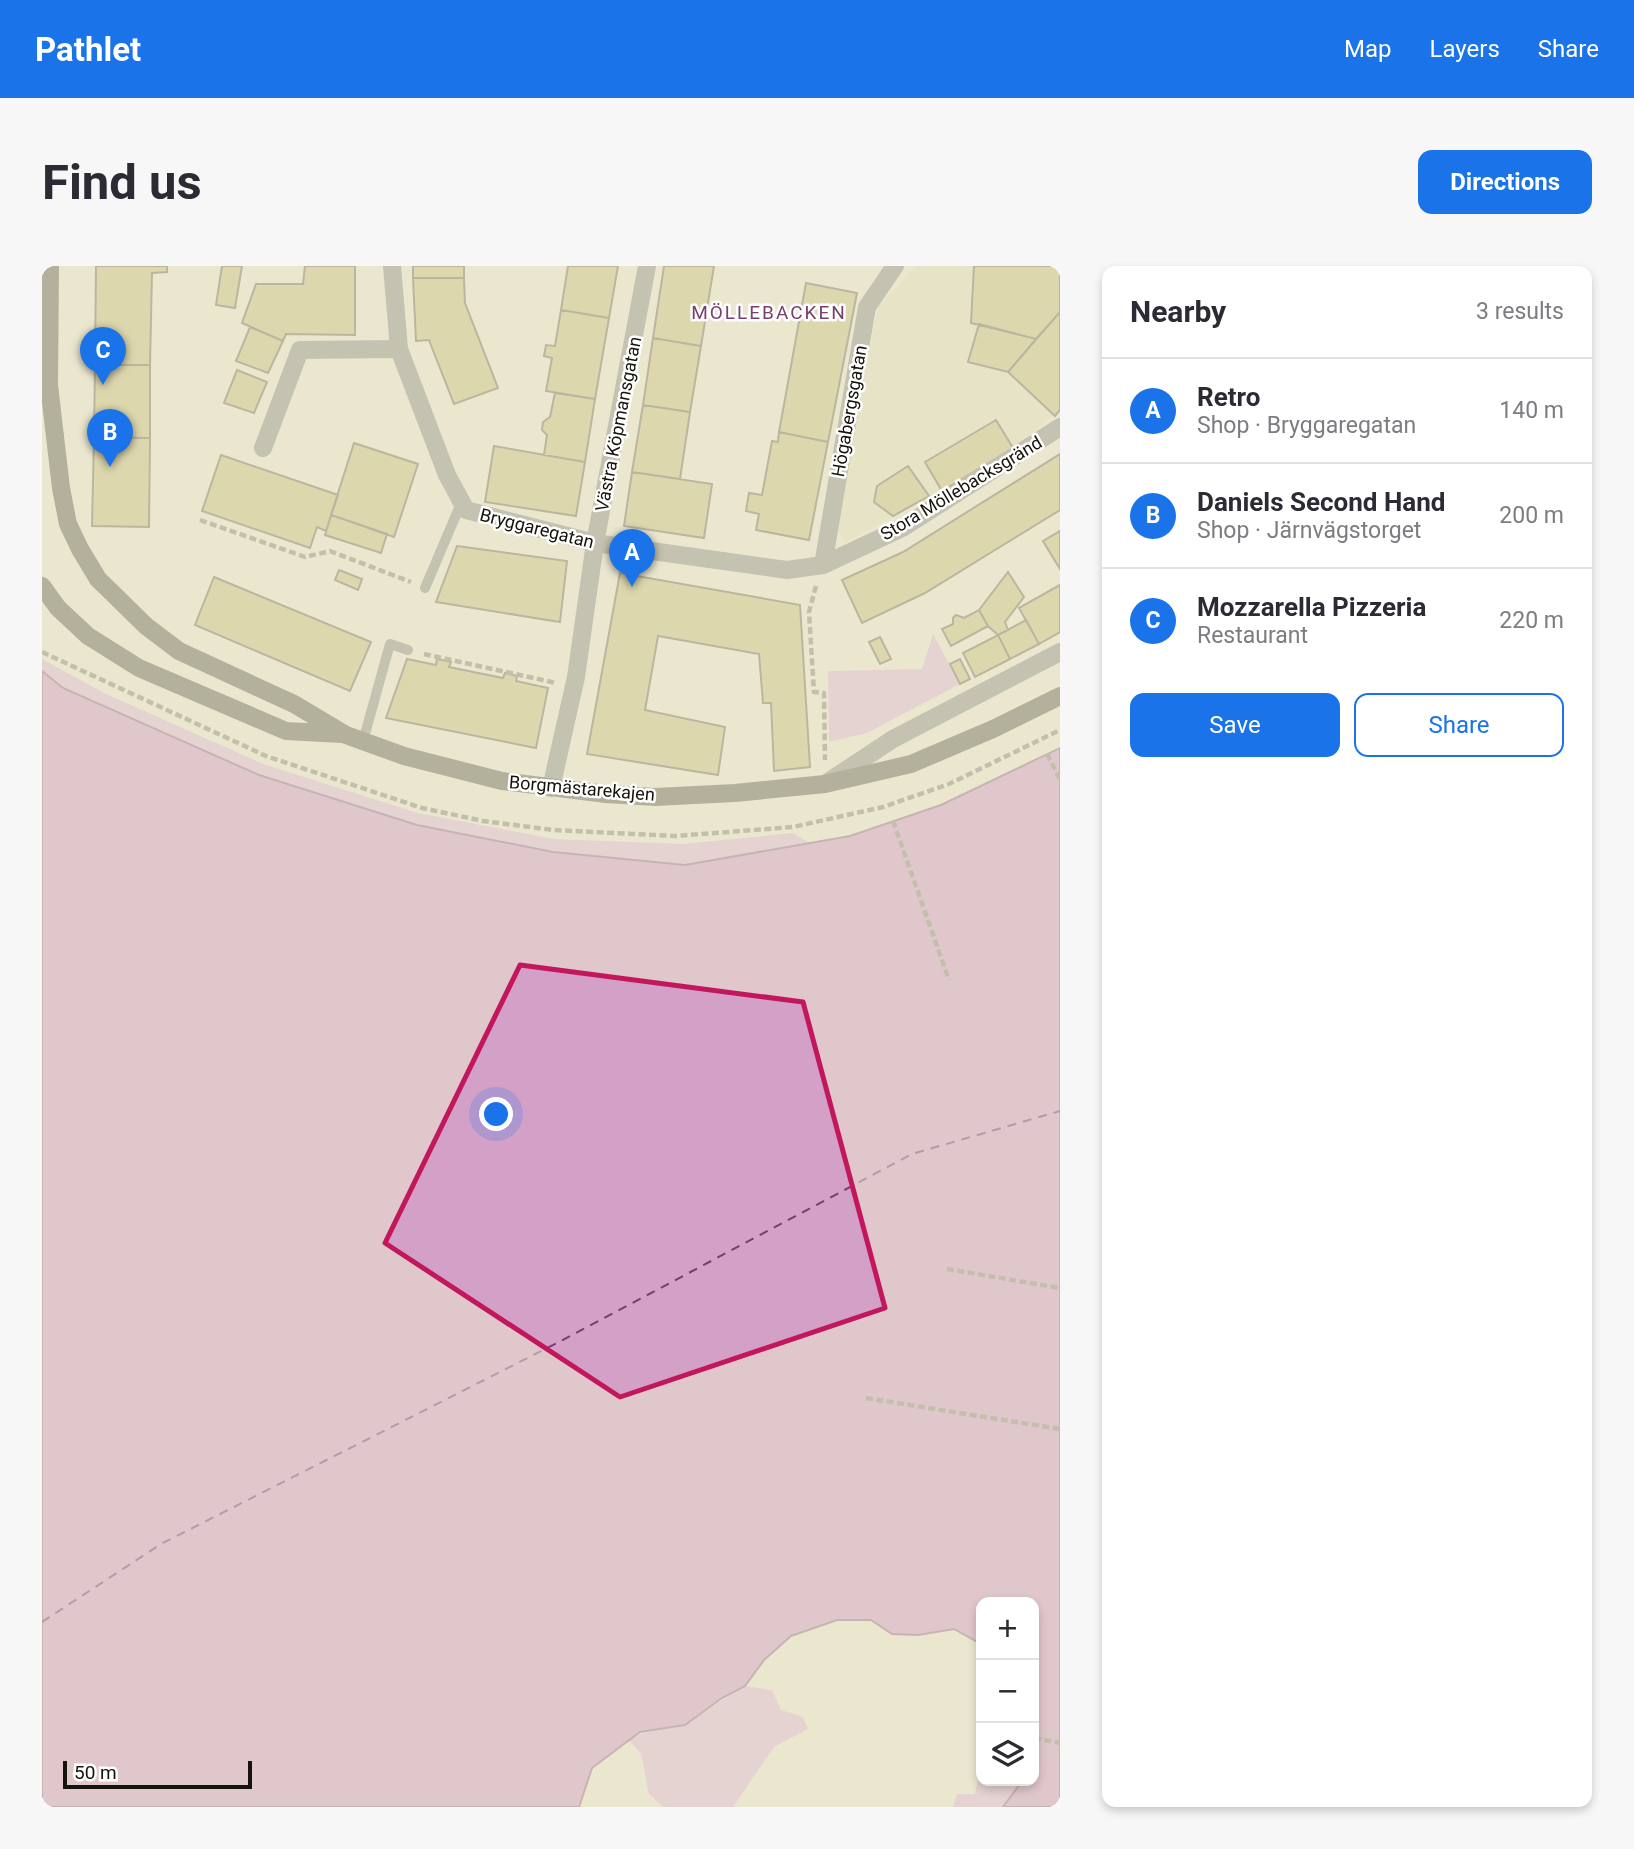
<!DOCTYPE html>
<html lang="en">
<head>
<meta charset="utf-8">
<style>
  :root { --surface:#fff; --page:#f7f7f7; --text:#2b2b33; --muted:#7c7c81; --line:#e1e1e2; --accent:#1a73e8 }
  body { margin:0; font-family:Roboto,sans-serif; background:var(--page); color:var(--text) }
  .controls { position:absolute; right:21px; bottom:21px; display:grid; overflow:hidden; border-radius:14px; box-shadow:0 4px 10px #0003 }
  .controls button { width:63px; height:63px; display:grid; place-items:center; padding:0; border:0; border-bottom:2px solid var(--line); background:var(--surface); color:var(--text); font:35px sans-serif }
  .scale { position:absolute; left:21px; bottom:18px; width:189px; box-sizing:border-box; padding-left:7px; border:4px solid #15140b; border-top:0; font-size:19px; line-height:24px; white-space:nowrap; color:#15140b; -webkit-text-stroke:5px #fff; paint-order:stroke }
  .you { position:absolute; left:455px; top:849px; width:24px; height:24px; margin:-18px; border:5px solid #fff; border-radius:50%; background:#1a73e8; box-shadow:0 0 0 10px #1a73e833 }
  .badge { display:grid; place-items:center; width:46px; height:46px; border-radius:50%; background:var(--accent); color:#fff; font-size:23px; font-weight:700 }
  .pin { position:absolute; translate:-50% -58px; filter:drop-shadow(0 2px 4px #0008) }
  .pin::after { content:''; position:absolute; top:37px; width:24px; height:21px; background:inherit; clip-path:polygon(0 0,100% 0,50% 100%) }
  .list { margin:0; padding:0; list-style:none }
  h2 { display:flex; justify-content:space-between; align-items:center; height:91px; margin:0; padding:0 28px; font-size:30px }
  h2 small { font-size:23px; font-weight:400; color:var(--muted) }
  .list li { display:grid; grid-template-columns:46px 1fr auto; gap:21px; align-items:center; box-sizing:border-box; height:105px; padding:0 28px; border-top:2px solid var(--line) }
  .list b { display:block; font-size:26px; white-space:nowrap }
  .list p { margin:0; font-size:23px; white-space:nowrap; color:var(--muted) }
  .list em { font-size:23px; font-style:normal; color:var(--muted) }
  .actions { display:flex; gap:14px; padding:21px 28px }
  .actions a { flex:1; padding:16px 0; border:2px solid var(--accent); border-radius:14px; text-align:center; font-size:24px; color:var(--accent) }
  .actions .main { background:var(--accent); color:#fff }
  .icon { flex:none; width:38px; height:38px; fill:none; stroke:currentColor; stroke-width:2; stroke-linecap:round; stroke-linejoin:round }
  .map { position:relative; flex:none; width:1018px; height:1541px; overflow:hidden; border-radius:14px }
  header { display:flex; align-items:center; gap:42px; box-sizing:border-box; height:98px; padding:0 35px; background:var(--accent); color:#fff }
  header strong { font-size:33px }
  nav { display:flex; gap:38px; margin-inline-start:auto; font-size:24px }
  .intro { display:flex; align-items:center; justify-content:space-between; box-sizing:border-box; height:168px; padding:0 42px }
  h1 { margin:0; font-size:49px }
  .button { padding:18px 32px; border-radius:14px; background:var(--accent); color:#fff; font-size:24px; font-weight:700 }
  main { display:flex; gap:42px; padding:0 42px }
  aside { flex:1; background:var(--surface); border-radius:14px; box-shadow:0 4px 10px #0003 }
  .map>svg:first-child { display:block }
  .built { fill:#e2ddbd }
  .green { fill:#debad6 }
  .water { fill:#d3a0c8; stroke:#9a768f; stroke-width:2 }
  .lines { fill:none; stroke-linecap:round; stroke-linejoin:round }
  .ferry { stroke:#7a3d70; stroke-width:2; stroke-dasharray:9 7; stroke-linecap:butt }
  .building { fill:#cdc386; stroke:#7e7b64; stroke-width:2 }
  .path { stroke:#928f7d; stroke-width:4.5; stroke-dasharray:7 3.5; stroke-linecap:butt }
  .service { stroke:#95948a; stroke-width:10 }
  .minor { stroke:#95948a; stroke-width:18 }
  .secondary { stroke:#6f6d5e; stroke-width:18 }
  .marked { fill:none; stroke:#c2185b; stroke-width:5; stroke-linejoin:round }
  .labels { text-anchor:middle; dominant-baseline:central; stroke-width:5; stroke-linejoin:round; paint-order:stroke }
  .street-label { font-size:18px; fill:#15140b; stroke:#fff }
  .neighbourhood-label { font-size:19px; letter-spacing:2px; fill:#78406e; stroke:#fff }
</style>
</head>
<body>
<header>
<strong>Pathlet</strong>
<nav><a>Map</a><a>Layers</a><a>Share</a></nav>
</header>
<div class="intro"><h1>Find us</h1><a class="button">Directions</a></div>
<main>
<div class="map">
<svg width="1018" height="1541" viewBox="0 0 1018 1541">
  <rect width="100%" height="100%" fill="#ebe7cf"/>
  <path class="built" d="M874,0H1018V144L971,182L900,225L804,276L794,262L836,41Z"/>
  <path class="green" d="M891,368L918,418L825,467L787,476L786,405L880,403Z
    M0,393L62,427L221,498L376,547L512,573L641,578L751,567L768,577L643,599L511,586L375,559L217,509L21,422L0,405Z
    M703,1420L730,1424L739,1444L761,1451L766,1463L732,1481L691,1541H621L607,1528L599,1488L587,1474C605,1461 627,1467 646,1457C665,1446 682,1431 703,1420Z
    M939,1499V1515H992L1018,1541H911L915,1528H933Z"/>
  <path class="water" d="M0,405L21,422L217,509L375,559L511,586L643,599L808,570L899,539L1018,482V1541H961L978,1518L976,1515H992V1336H939V1378L912,1363L876,1369L850,1368L829,1354H795L749,1370L722,1394L703,1420L680,1432L643,1459L598,1466L550,1502L537,1541H0Z"/>
  <g class="lines">
    <path class="ferry" d="M0,1356L119,1278L519,1075L870,888L1018,845"/>
  </g>
  <path class="building" d="M54,0H125V6L110,7L108,99H53Z
    M180,0H200L193,42L174,39Z
    M263,0H313V69L244,68L241,75L200,57L214,18H261Z
    M371,0H422V12H371Z
    M526,0H576L567,52L519,44Z
    M622,0H672L659,80L611,72Z
    M932,0H1018V46L994,73L929,57Z
    M371,12H422L423,37L456,122L412,138L387,74L374,75Z
    M764,17L815,27L786,176L737,166Z
    M519,44L567,52L553,133L504,125L510,92L502,90L504,79L513,80Z
    M1018,46V144L1013,150L966,106Z
    M937,58L994,73L966,106L926,96Z
    M208,61L241,75L226,107L194,95Z
    M611,72L659,80L648,146L601,139Z
    M53,99H108V172L52,171Z
    M195,104L225,116L212,147L182,137Z
    M513,127L553,133L543,196L502,189L505,169L500,164L501,156L508,151Z
    M601,139L648,146L638,213L590,206Z
    M954,154L971,182L900,225L883,196Z
    M737,166L786,176L767,274L714,264L717,248L704,245L707,227L720,229L730,175L736,176Z
    M52,171L108,172L107,261L50,260Z
    M312,177L376,198L352,271L289,249Z
    M452,180L543,196L534,250L443,236Z
    M1018,188V244L883,327L820,357L800,314L861,286Z
    M179,189L296,229L284,265L275,261L268,282L160,245Z
    M866,200L887,230L851,250L832,236L835,220Z
    M590,206L670,218L662,272L582,260Z
    M289,249L345,268L339,287L283,269Z
    M1018,265V303L1001,275Z
    M415,280L525,295L518,356L394,336Z
    M297,304L320,313L316,324L293,314Z
    M966,306L982,331L963,356L966,364L956,369L946,360L937,344Z
    M578,307L758,339L768,501L732,505L729,437H721L717,388L616,370L603,444L683,461L676,509L545,488Z
    M172,311L329,376L308,425L153,359Z
    M1018,319V366L997,378L977,342Z
    M937,344L946,360L909,380L900,363L911,358V352L914,349L922,352Z
    M984,354L997,378L968,393L956,369Z
    M956,369L968,393L933,411L921,387Z
    M838,371L849,393L838,398L827,376Z
    M365,393L394,399L395,393L409,396L407,401L461,412L463,407L475,410L474,415L506,422L494,482L344,452Z
    M918,393L928,413L918,418L908,398Z"/>
  <g class="lines">
    <path class="path" d="M158,254L263,291L288,285L369,316
      M774,320L767,346L772,426L782,427L783,494
      M0,386L224,490L380,542L441,555L511,564L634,570L751,561L841,541L907,518L1018,464
      M382,388L514,417
      M1005,488L1018,513
      M851,555L907,714
      M905,1003L1018,1022
      M824,1132L1018,1163
      M992,1472L1018,1477"/>
    <path class="service" d="M383,322L420,235
      M321,475L348,378L366,384"/>
    <path class="minor" d="M350,0L357,83L405,209L424,244L553,277L745,304L781,299L862,261L1018,161
      M221,182L258,84L357,83
      M781,299L825,41L853,0
      M786,516L851,473L1018,386
      M509,522L534,411L553,277L605,0"/>
    <path class="secondary" d="M8,0L7,119L19,222L26,258L38,283L56,313L104,360L137,385L252,438L304,469L362,490L460,515L564,528L613,531L693,527L783,518L869,498L951,463L1018,430
      M0,320L16,342L46,370L97,402L244,465L300,468"/>
  </g>
  <path d="M0 0H1018V1541H0ZM478,699L761,736L843,1042L578,1131L343,977Z" fill="#ebe7cf" fill-opacity=".55" fill-rule="evenodd"/>
  <path class="marked" d="M478,699L761,736L843,1042L578,1131L343,977Z"/>
  <g class="labels">
    <g class="street-label">
      <text transform="translate(807 145) rotate(-80)">Högabergsgatan</text>
      <text transform="translate(576 158) rotate(-79)">Västra Köpmansgatan</text>
      <text transform="translate(919 222) rotate(-31)">Stora Möllebacksgränd</text>
      <text transform="translate(495 262) rotate(14)">Bryggaregatan</text>
      <text transform="translate(540 522) rotate(5)">Borgmästarekajen</text>
    </g>
    <g class="neighbourhood-label">
      <text x="727" y="46">MÖLLEBACKEN</text>
    </g>
  </g>
</svg>
<div class="controls">
<button>+</button>
<button>−</button>
<button><svg class="icon" aria-label="layers" viewBox="0 0 24 24"><path d="M12 4l9 5-9 5-9-5zM3 14l9 5 9-5"/></svg></button>
</div>
<div class="scale">50 m</div>
<div class="you"></div>
<div class="pin badge" style="left:590px;top:321px">A</div>
<div class="pin badge" style="left:68px;top:201px">B</div>
<div class="pin badge" style="left:61px;top:119px">C</div>
</div>
<aside>
<h2>Nearby<small>3 results</small></h2>
<ul class="list">
<li><span class="badge">A</span><div><b>Retro</b><p>Shop · Bryggaregatan</p></div><em>140 m</em></li>
<li><span class="badge">B</span><div><b>Daniels Second Hand</b><p>Shop · Järnvägstorget</p></div><em>200 m</em></li>
<li><span class="badge">C</span><div><b>Mozzarella Pizzeria</b><p>Restaurant</p></div><em>220 m</em></li>
</ul>
<div class="actions"><a class="main">Save</a><a>Share</a></div>
</aside>
</main>
</body>
</html>
